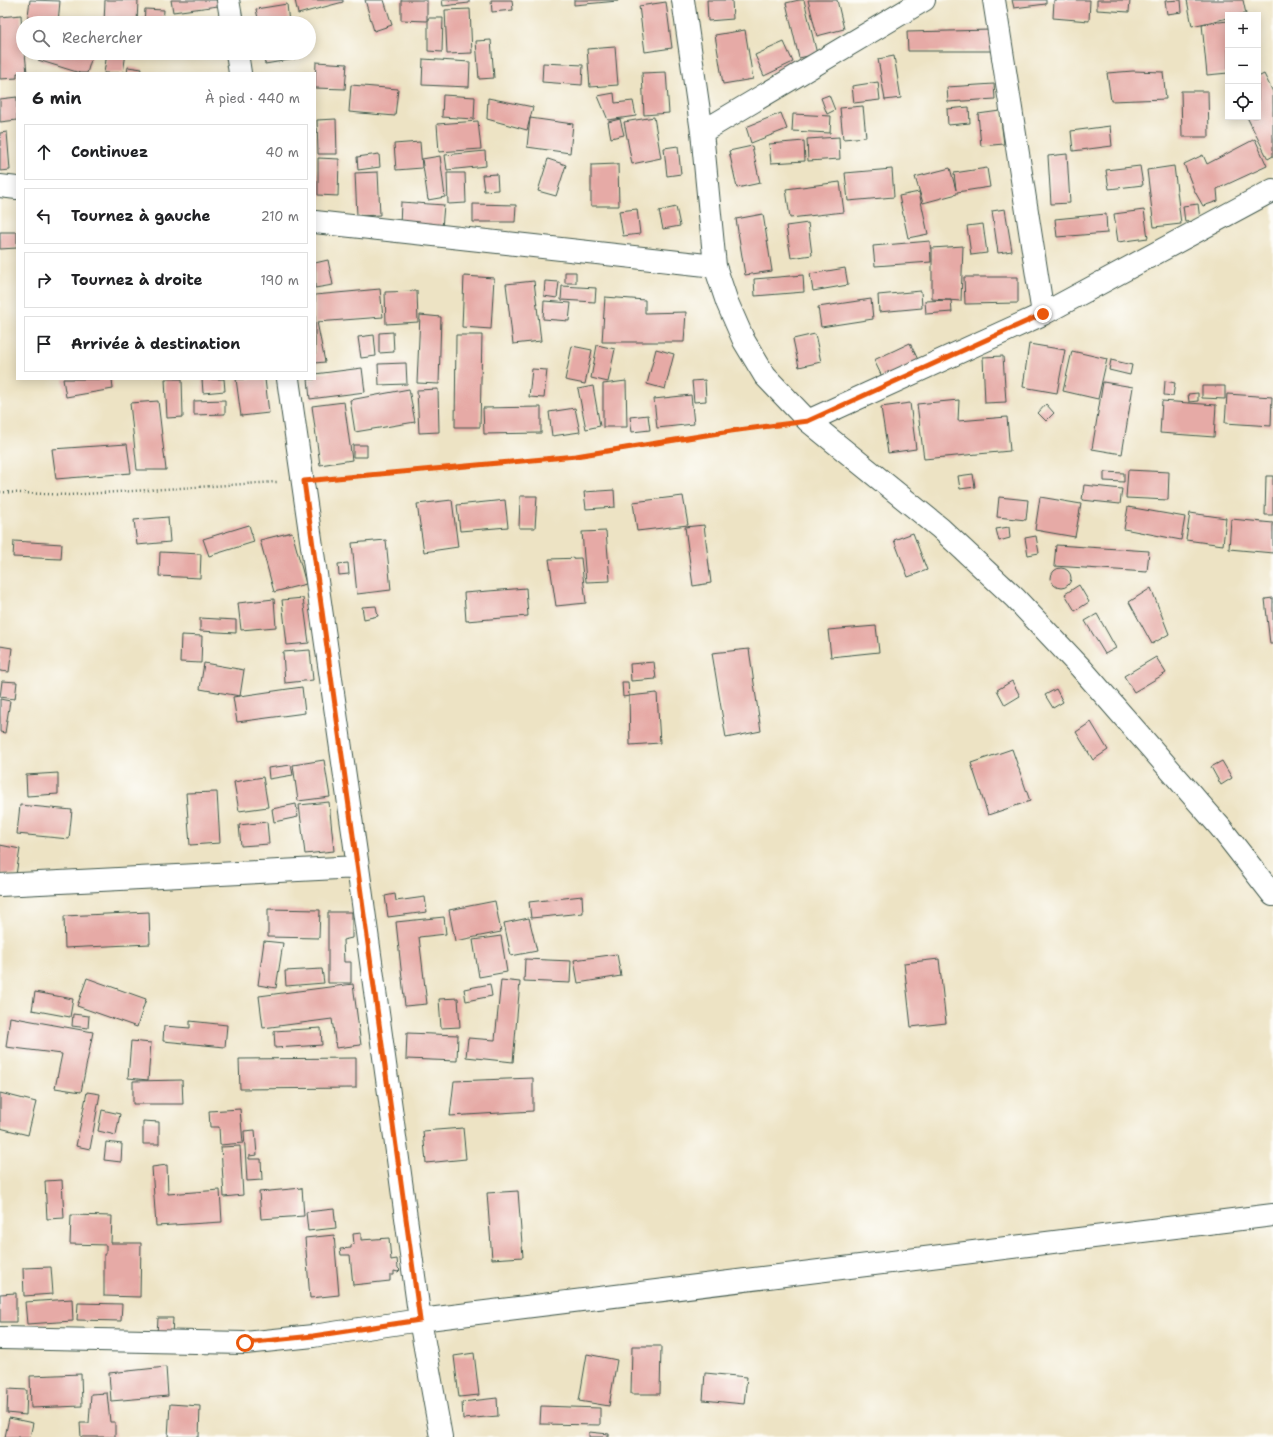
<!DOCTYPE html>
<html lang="fr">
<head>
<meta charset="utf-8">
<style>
  :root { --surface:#fff; --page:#f6f6f6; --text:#202124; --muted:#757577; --line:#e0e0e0 }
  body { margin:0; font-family:"Shantell Sans",sans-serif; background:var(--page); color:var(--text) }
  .controls { position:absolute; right:12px; top:12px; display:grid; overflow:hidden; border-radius:0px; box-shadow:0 2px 10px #0003 }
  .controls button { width:36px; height:36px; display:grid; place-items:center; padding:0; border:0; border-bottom:1px solid var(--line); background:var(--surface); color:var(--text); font:20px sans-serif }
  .stop { position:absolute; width:12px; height:12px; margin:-9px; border:3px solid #ea580c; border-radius:50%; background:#fff }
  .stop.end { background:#ea580c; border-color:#fff; box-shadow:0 1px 4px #0008 }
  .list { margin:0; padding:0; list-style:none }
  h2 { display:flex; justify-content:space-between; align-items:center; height:52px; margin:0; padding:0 16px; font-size:17px }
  h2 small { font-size:13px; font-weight:400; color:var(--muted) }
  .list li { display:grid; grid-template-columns:26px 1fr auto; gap:12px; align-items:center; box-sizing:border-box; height:56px; margin:0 8px 8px; padding:0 8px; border:1px solid var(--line); border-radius:0px }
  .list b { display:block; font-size:15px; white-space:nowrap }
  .list em { font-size:13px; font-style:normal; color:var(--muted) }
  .icon { flex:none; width:22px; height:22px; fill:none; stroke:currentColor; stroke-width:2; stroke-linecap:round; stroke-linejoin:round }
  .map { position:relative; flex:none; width:1273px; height:1437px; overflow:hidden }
  .search { position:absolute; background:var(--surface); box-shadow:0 2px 10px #0003; left:16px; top:16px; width:300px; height:44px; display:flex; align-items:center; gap:10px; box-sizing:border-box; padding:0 14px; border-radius:22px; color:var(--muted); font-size:15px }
  .panel { position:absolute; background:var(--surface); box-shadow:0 2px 10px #0003; left:16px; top:72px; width:300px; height:308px; border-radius:0px }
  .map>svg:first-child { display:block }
  .building { fill:#e6aaa6 }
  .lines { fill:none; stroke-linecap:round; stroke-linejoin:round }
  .minor-casing { stroke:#3e564a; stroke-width:24 }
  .path { stroke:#3e564a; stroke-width:2.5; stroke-dasharray:1 3; stroke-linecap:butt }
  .minor { stroke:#fff; stroke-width:22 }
  .route { stroke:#ea580c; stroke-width:5 }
</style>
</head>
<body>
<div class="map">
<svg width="1273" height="1437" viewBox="0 0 1273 1437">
  <rect width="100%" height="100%" fill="#fdfcf7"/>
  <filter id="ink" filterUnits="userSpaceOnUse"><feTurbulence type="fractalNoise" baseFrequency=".025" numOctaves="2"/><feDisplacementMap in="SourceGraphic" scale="8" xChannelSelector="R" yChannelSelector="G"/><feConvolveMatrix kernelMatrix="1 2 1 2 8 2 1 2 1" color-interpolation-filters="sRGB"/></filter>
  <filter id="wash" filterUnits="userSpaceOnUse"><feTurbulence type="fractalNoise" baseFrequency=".012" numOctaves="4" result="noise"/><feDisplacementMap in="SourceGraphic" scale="16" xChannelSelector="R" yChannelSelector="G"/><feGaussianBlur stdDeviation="0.9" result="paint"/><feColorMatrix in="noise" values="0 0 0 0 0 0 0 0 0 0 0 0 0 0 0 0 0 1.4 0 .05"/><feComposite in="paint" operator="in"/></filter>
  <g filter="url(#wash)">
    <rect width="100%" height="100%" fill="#ede3c4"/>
    <g id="blocks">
      <path class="building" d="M30,0L60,1L58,23H27Z
        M105,0H138L137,23H104Z
        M171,0H217L218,6L173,12Z
        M295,0H343V2L298,14Z
        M365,0H384L392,25L374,31Z
        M401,0H427V21L401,20Z
        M442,0H469V3L443,6Z
        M491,0H512L513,10L492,12Z
        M574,0H618V1L574,5Z
        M707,0H732L733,19L708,21Z
        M799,0H804L817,54L799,58L786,3Z
        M808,0H837L844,29L817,36Z
        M1012,0H1046V4L1014,8Z
        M1054,0H1090L1089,21L1053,18Z
        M1097,0H1130L1129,12L1097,10Z
        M1181,0L1182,12L1167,14L1165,1Z
        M1187,0H1243L1246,14L1228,15V18L1192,26Z
        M666,2L672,48L645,52L639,6Z
        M287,4L289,23H259L256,9Z
        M145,9L164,10L163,23H144Z
        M470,9L472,53L447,54L445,10Z
        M21,15L23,53H25L27,73H17V78L0,79V17Z
        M428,18H443L442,52L428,51Z
        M1228,21V73L1207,75L1202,24Z
        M745,30L753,79L723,84L715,35Z
        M991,30L993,51H908L907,32Z
        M491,40L494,78L479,79L476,41Z
        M784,42L793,62L764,76L755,55Z
        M615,47L618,85L590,87L587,49Z
        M40,53H93L87,73H80L38,60Z
        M107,53H126L123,73H104Z
        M263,53H294L295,59L265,64Z
        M894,56L901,98L885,100L878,59Z
        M423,59L470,62L469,87L422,85Z
        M316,62L347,64L345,89L315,88Z
        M543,63L583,65L582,85L542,82Z
        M128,67L142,69L141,73H127Z
        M1133,71L1163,72L1166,99L1111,101L1107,73Z
        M666,72L669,113L644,115L642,73Z
        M1264,74L1273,92V156L1268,159L1247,117H1258V77Z
        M878,82L880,100L854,103L852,86Z
        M994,84L995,99L948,102L947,87Z
        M351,85L398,89L395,116L349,112Z
        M1181,91H1208L1209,137H1182Z
        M614,93L615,103L633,101L636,116L608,120L598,96Z
        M443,95L475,97L474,119L442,117Z
        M829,95L835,110L827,114L821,98Z
        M17,97V120L0,122V99Z
        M488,98L533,107L527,130L487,119Z
        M863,106L866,137L843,139L840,108Z
        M969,107L970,123L948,125L947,109Z
        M1000,111L1004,144L981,146L978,114Z
        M781,113L787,129L751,143L746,127Z
        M793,114L831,116L830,133L792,131Z
        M654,117L661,158L632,164L624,122Z
        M530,118L573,124L570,153L527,147Z
        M336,119L337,154H318L317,120Z
        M620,119L624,135L611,138L608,122Z
        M478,121L481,149L439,152L437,124Z
        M1110,126L1112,146L1073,151L1071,131Z
        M7,132L10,170L0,171V133Z
        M839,137L840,159L808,161L807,139Z
        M1255,139L1267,166L1217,189L1218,201L1203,206L1194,190L1184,164L1203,155L1207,164Z
        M804,141L805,161L771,163L769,144Z
        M420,142L422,168L396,170L394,144Z
        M678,146L681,174L667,176L664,148Z
        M752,146L760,183L737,188L729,151Z
        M485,151L486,166L447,170L445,155Z
        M379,154L380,167L358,170L357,157Z
        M1067,154L1070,203L1051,204L1048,156Z
        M440,156L445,197L428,200L422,159Z
        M318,158L339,159L338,196L318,195Z
        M548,159L566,165L556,196L538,191Z
        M618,164L619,206H591V165Z
        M1140,166L1143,185L1109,189L1106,170Z
        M1174,166L1181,224L1154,227L1147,170Z
        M950,168L956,190L954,173L987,168L990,187L957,192V194L923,203L915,177Z
        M892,169L894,197L848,201L845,173Z
        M378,172L380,215L357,216L355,173Z
        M447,173H465L466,203L448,204Z
        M497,174L498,190L484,191L482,175Z
        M840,182L844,212L790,218L786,189Z
        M919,192L928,234L908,238L899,196Z
        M401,202L444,205L442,228L400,226Z
        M473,204L516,205L515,222H473Z
        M1198,204L1200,220L1185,222L1183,206Z
        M676,207L680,226L663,229L659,211Z
        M637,209L640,234L623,236L619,211Z
        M1005,209L1012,251L998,253L992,211Z
        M1144,210L1148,238L1118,242L1114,214Z
        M763,214L772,271L745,275L736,219Z
        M1106,214L1107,233L1057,237L1055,219Z
        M808,223L812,255L791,258L786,226Z
        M983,224L987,253L971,255L967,226Z
        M0,232H17V248L0,249Z
        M930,241L931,262L875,266L873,246Z
        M963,246L961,301L932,299V248Z
        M328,260L333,285L315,288V263Z
        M845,268L848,285L813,291L810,274Z
        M565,272H576V283H565Z
        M803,275L804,292L755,296L754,279Z
        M464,276L494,278L491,329L462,327Z
        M964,277H1018V303L965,304Z
        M534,281L541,341L513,344L506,284Z
        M545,281L559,282L557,298L544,296Z
        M562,286L596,288L595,302L561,300Z
        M380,289L383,317L317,322L325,362L315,363V295Z
        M417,291L418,322L386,324L385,292Z
        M921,291L922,308L879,312L878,295Z
        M605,297L645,300V313L686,312L684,342H602Z
        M871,299L873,319L821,327L818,307Z
        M951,300L952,312L926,314L925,301Z
        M544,301L571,303L569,321L543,319Z
        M420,315L441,317L439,384L417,383Z
        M393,332L394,352L379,353V333Z
        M815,334L821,362L799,367L793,339Z
        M374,335L376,356L361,358L358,337Z
        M456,335H482L480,427H455Z
        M910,343L921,366L885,383L874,360Z
        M1029,344L1065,350L1057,393L1023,387Z
        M597,345L615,349L608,382L591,378Z
        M572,346L592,350L585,384L565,380Z
        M656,349L674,354L665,389L647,384Z
        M1072,351L1107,359L1098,399L1063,391Z
        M1003,356L1006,402L985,403L983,357Z
        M1111,360L1132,365L1130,375L1109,370Z
        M406,363L407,384L379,385L378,364Z
        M362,368L365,392L310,399L308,379H315V374Z
        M532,369L547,370L544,398L529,397Z
        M63,379H112L113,389L66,397Z
        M165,379H182L183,417L167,418Z
        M202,379H224L225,391L203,393Z
        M236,379H265L269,413L241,416Z
        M705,380L706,401L694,402L692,381Z
        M626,381L627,427H603V384Z
        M1165,381L1175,383L1173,396L1164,395Z
        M1103,382L1133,387L1122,454L1092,449Z
        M593,386L600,426L586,429L578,389Z
        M1202,386H1225V399L1202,398Z
        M409,389L415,422L355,432L350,400Z
        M438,389L439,432L419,433L417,390Z
        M1198,393V401L1189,402L1188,394Z
        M1227,394L1272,397L1271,426L1225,423Z
        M691,395L694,424L657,428L654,399Z
        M225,400V414L194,415V401Z
        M959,400L958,421L1007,417L1010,451L924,459L917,404Z
        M158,401L166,470H137L130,403Z
        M1162,401L1216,405L1214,437L1160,433Z
        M344,402L352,460L320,465L312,406Z
        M910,403L916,449L888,453L881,407Z
        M1046,404L1054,413L1046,421L1038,413Z
        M541,407V433L484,434L483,408Z
        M575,408L580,432L552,436L549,412Z
        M648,415L650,430L632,432L630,417Z
        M127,444L131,473L56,479L52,449Z
        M353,445H367V457H353Z
        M1128,470L1169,472L1168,500L1126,498Z
        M1104,472L1124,473V482L1104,481Z
        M973,474L975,487L960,489L958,476Z
        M1266,476H1273V515H1265Z
        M1084,485L1122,489L1120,504L1082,500Z
        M614,490L615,507L586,509L584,492Z
        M520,496H537L535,528H519Z
        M683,496L688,525L637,531L633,502Z
        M999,497L1028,500L1026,520L997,517Z
        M1040,497L1081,504L1075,537L1035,530Z
        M452,500L458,547L424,552L417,504Z
        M505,500L508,527L460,531L457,505Z
        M1128,507L1185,517L1181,540L1124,529Z
        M1190,513L1226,518L1223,545L1186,540Z
        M168,517L170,542L137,545L134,520Z
        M1231,519L1273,523V553L1229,549Z
        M249,525L254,542L209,556L203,539Z
        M704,525L711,583L693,586L685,527Z
        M1009,527L1010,538L999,541L996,529Z
        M606,531L610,581L586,582L582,532Z
        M292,532L306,584L274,592L260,540Z
        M913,533L927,570L908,577L894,540Z
        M1036,536L1039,553L1028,555L1025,538Z
        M386,540L391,590L357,594L352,543Z
        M14,541L62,544L61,559L13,557Z
        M1056,545L1149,551L1147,572L1054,566Z
        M160,552L201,554L200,578L159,576Z
        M581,558L586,603L556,606L549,559Z
        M348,563L349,574L339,575L338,564Z
        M1051 578a10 10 0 1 1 20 0a10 10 0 1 1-20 0Z
        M1079,585L1089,602L1075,611L1065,594Z
        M526,588L528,616L466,621L464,593Z
        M1151,588L1169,634L1152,644L1129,602Z
        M303,598L309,643L287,645L282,600Z
        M1273,598V644H1270L1265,599Z
        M274,599L276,627L241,630L238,603Z
        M376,606L378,616L364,619L362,607Z
        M1097,614L1116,648L1105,654L1085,621Z
        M200,618L236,620V633L200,631Z
        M876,626L879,652L831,657L828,630Z
        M181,635L202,636L201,663L180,662Z
        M0,646L12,648L9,672L0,671Z
        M749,649L761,731L726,738L712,653Z
        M310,650L313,680L285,683L283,652Z
        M1156,657L1166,673L1134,692L1124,676Z
        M654,662L656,679L631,681L630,664Z
        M204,663L244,670L240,696L200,689Z
        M2,681L17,682L15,699L0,697Z
        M1012,681L1020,696L1005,705L997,690Z
        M622,682H628L629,696L623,697Z
        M302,687L305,713L237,722L233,697Z
        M1056,689L1063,702L1053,708L1045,695Z
        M657,693L660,743L630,745L629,696Z
        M0,699L10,701L5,733L0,732Z
        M1091,722L1108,750L1093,760L1076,732Z
        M1012,749L1030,801L988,815L971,763Z
        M324,760L330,797L298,801L293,765Z
        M1222,761L1232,778L1221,785L1211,767Z
        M291,765L293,775L269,779L268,768Z
        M58,773V794L27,796L26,775Z
        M263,777L268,807L239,811L234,782Z
        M217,792L220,843L190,845L186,793Z
        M329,802L334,851L305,854L299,805Z
        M296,804L298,817L274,822L272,809Z
        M20,805L72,810L69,839L17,834Z
        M267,822L269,844L241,846L239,825Z
        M0,845L20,849L16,875L0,874Z
        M395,894L396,901L425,897L427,912L388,917L385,896Z
        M582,896L583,913L531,918L529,902Z
        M495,901L501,932L455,941L449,910Z
        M268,909L320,910L319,938L268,937Z
        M149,912L150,944L65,948L64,916Z
        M328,912H352V938L343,940L344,962H351V983H328Z
        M444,917L446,934L419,937L427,1004L405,1006L396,922Z
        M529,918L537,951L511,956L504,923Z
        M501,936L507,972L479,977L473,940Z
        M264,941L283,943L276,988L258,985Z
        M617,954L621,976L578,983L574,960Z
        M525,959L571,961L570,983L524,981Z
        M939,959L946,1023L911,1027L904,963Z
        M322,969L324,983L286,986L285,971Z
        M87,978L146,999L137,1027L77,1006Z
        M501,980L520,982L513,1062L466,1057L468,1038L495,1040Z
        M353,984L361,1045L336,1048L332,1019L263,1028L259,996Z
        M490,984L492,996L466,1001L464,989Z
        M35,992L73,999L70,1017L32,1010Z
        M458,998L460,1027L441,1028L439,999Z
        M73,1014L89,1016L88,1028L72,1026Z
        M10,1017L93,1032L81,1092L55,1088L62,1054L6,1047Z
        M190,1021L227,1025L225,1047L163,1041L164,1026L190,1028Z
        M321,1028L322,1045L275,1048L274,1031Z
        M407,1033L458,1035L457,1061L406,1059Z
        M131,1041L151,1043L148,1080L128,1078Z
        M356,1058V1088L240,1089L239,1059Z
        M533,1078V1111L450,1116L454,1081Z
        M182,1080L183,1104H133V1081Z
        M87,1092L100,1094L90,1149L76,1146Z
        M0,1093L36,1102L28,1135L0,1128Z
        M240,1109L243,1143L220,1145L219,1127H210L209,1111Z
        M102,1110L120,1114L116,1135L98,1131Z
        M143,1121L159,1122V1144H143Z
        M463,1128L466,1159L426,1163L423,1131Z
        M255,1130L257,1155L249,1156V1159H261L262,1180L247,1181L244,1131Z
        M106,1142L122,1144L121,1162L104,1160Z
        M240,1146L243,1195L224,1197L221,1147Z
        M167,1165L168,1194L220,1190L222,1222L156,1226L152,1167Z
        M62,1180L64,1218L47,1219L45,1181Z
        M302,1188L304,1216L261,1219L259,1192Z
        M518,1191L523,1257L492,1259L487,1193Z
        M334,1209L336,1228L308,1231L306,1212Z
        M71,1215L112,1216L111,1243H141L140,1297L104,1296V1254H106V1245L70,1244Z
        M361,1233V1240L389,1238L391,1260L397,1259L398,1268L400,1270L398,1272L394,1271V1275H390V1281L353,1285L350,1255H341L340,1249L351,1248V1245L354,1244L353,1234Z
        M334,1235L339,1295L310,1298L305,1238Z
        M51,1267L53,1294L24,1296L23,1268Z
        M16,1293V1322H0V1294Z
        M72,1299L73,1321L27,1324L25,1302Z
        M78,1303L122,1304L121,1321L77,1320Z
        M158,1318H173L172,1335L157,1334Z
        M632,1346H661L660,1394H631Z
        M474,1353L479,1395L459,1397L454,1356Z
        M587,1354L617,1360L609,1406L579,1401Z
        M166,1367L168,1396L111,1401L109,1373Z
        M705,1373L747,1377L744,1404L703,1400Z
        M81,1374L82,1406L31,1408L30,1376Z
        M8,1389L27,1390L26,1415L7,1413Z
        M107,1393L110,1422H115V1437H81L80,1423H89L91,1394Z
        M497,1398L498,1416L463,1419L462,1402Z
        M170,1404L200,1406L199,1437H168Z
        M541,1406L600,1408V1425L540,1424Z
        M9,1418L33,1423L30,1437H5Z
        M589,1432L609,1434V1437H589Z"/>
    </g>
  </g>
  <g filter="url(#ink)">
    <use href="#blocks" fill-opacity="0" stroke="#3e564a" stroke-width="1"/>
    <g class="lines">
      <defs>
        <path id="minor" d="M228,0L232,23
          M683,0L702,132L715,266L727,302L744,341L765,376L808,421L940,528L1015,598L1081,668L1220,827L1273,895
          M994,0L1043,314
          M237,53L240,73
          M702,132L924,0
          M0,186L17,188
          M315,222L715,266
          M288,379L358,867L420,1320L441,1437
          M808,421L1043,314L1273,190
          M0,885L358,867
          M0,1338L245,1343L313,1336L420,1320L1273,1215"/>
      </defs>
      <use href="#minor" class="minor-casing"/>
      <path class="path" d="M328,479L576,456L731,431L777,425
        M0,492L68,495L277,482"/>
      <use href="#minor" class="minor"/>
    </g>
  </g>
  <g class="lines" filter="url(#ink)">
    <path class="route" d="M245,1343L313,1336L420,1320L304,481L576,456L731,431L808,421L1043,314"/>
  </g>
</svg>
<div class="controls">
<button>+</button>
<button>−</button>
<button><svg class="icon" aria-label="locate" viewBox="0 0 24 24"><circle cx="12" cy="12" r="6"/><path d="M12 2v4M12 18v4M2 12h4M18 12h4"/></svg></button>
</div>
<div class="stop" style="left:245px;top:1343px"></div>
<div class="stop end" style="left:1043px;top:314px"></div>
<div class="search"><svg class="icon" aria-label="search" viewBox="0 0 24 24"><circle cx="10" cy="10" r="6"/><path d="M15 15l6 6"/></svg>Rechercher</div>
<section class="panel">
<h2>6 min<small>À pied · 440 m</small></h2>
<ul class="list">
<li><svg class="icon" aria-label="ahead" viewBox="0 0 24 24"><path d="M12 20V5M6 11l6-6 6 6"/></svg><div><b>Continuez</b></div><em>40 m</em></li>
<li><svg class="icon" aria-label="left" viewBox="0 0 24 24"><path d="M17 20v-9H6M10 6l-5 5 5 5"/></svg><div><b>Tournez à gauche</b></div><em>210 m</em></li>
<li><svg class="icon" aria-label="right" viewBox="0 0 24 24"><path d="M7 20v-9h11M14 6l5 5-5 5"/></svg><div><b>Tournez à droite</b></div><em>190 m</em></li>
<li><svg class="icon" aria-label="arrive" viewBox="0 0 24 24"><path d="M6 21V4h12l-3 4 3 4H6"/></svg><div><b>Arrivée à destination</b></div></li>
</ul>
</section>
</div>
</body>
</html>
